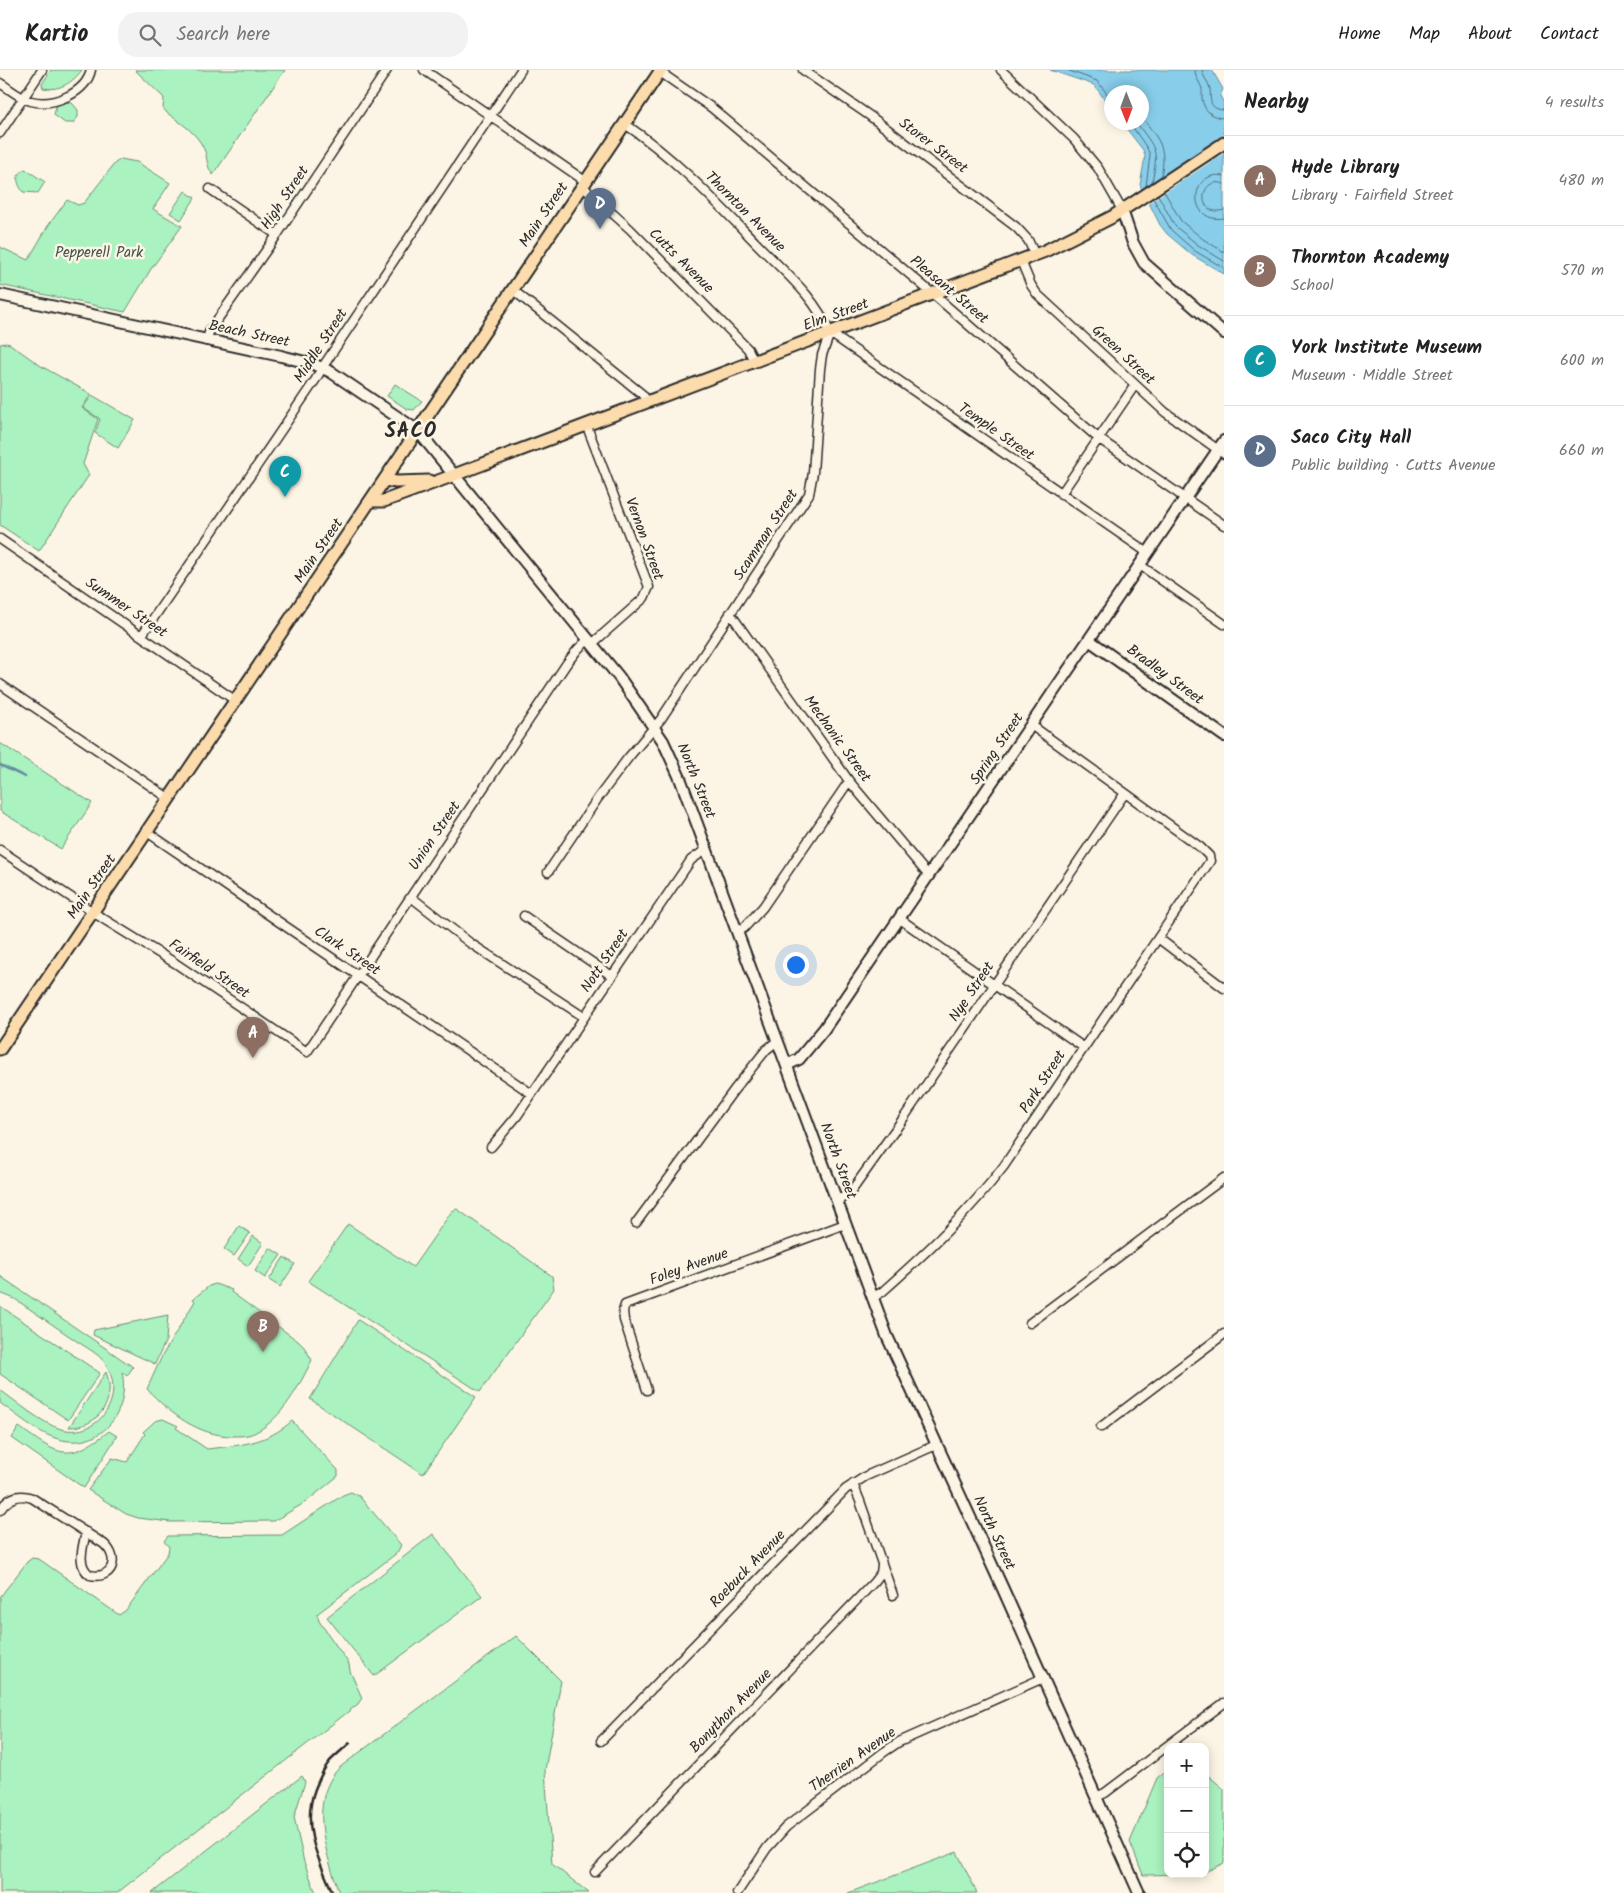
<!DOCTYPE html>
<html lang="en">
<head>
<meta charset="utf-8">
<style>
  :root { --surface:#fff; --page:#f2f2f2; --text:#222; --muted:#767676; --line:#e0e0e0; --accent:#d1495b }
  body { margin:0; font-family:Kalam,sans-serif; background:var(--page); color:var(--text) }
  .controls { position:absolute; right:15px; bottom:15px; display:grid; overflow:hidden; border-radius:10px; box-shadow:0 2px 12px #0003 }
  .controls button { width:45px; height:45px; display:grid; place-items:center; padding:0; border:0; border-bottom:1px solid var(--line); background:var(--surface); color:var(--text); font:25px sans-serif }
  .compass { position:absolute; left:1104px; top:15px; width:45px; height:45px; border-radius:50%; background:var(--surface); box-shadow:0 2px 12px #0003; rotate:179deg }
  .you { position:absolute; left:795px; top:894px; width:18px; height:18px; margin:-12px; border:4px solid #fff; border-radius:50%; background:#1a73e8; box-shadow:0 0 0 8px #1a73e833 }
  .badge { display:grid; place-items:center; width:32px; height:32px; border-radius:50%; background:var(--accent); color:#fff; font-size:16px; font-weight:700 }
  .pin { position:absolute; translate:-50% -41px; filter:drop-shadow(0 1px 2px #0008) }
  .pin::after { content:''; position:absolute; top:26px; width:18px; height:15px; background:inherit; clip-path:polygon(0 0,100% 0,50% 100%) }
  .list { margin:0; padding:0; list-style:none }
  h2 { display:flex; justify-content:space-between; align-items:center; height:65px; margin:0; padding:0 20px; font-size:21px }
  h2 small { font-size:16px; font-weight:400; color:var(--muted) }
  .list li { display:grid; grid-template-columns:32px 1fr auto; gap:15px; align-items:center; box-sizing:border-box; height:90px; padding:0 20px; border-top:1px solid var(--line) }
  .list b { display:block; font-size:19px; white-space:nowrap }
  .list p { margin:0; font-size:16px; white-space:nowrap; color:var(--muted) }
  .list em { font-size:16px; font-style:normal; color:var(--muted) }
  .icon { flex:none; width:28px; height:28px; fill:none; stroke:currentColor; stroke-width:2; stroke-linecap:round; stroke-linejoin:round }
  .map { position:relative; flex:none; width:1224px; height:1823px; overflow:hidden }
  header { display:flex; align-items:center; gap:30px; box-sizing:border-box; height:70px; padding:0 25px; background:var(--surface); border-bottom:1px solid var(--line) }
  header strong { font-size:24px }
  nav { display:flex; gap:28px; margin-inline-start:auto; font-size:18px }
  .search { width:350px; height:45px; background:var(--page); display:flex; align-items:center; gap:12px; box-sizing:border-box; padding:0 18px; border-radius:20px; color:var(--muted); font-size:19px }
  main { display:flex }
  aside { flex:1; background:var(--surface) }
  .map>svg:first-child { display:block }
  .green { fill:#aaf2bf; stroke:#6a8e75 }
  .water { fill:#88ceea; stroke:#638d9e }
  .pier { fill:#fcf5e5 }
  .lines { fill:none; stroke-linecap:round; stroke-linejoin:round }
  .shore { stroke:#506c77; stroke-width:1 }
  .stream { stroke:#638d9e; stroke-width:2.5 }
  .street-casing { stroke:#2b2b2b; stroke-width:11 }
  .secondary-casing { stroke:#2b2b2b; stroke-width:14 }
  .primary-casing { stroke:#2b2b2b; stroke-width:15 }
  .street { stroke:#fcf5e5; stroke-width:8 }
  .secondary { stroke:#fcf5e5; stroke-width:10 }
  .primary { stroke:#fcdcac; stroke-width:11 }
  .rail { stroke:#2b2b2b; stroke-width:2.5 }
  .labels { text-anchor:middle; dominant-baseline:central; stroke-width:5; stroke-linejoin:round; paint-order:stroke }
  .street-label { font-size:15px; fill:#2b2b2b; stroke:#fcf5e5 }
  .park-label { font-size:15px; fill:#445349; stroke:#fcf5e5 }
  .district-label { font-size:20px; font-weight:bold; letter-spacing:1px; fill:#2b2b2b; stroke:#fcf5e5 }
</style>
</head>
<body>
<header>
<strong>Kartio</strong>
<div class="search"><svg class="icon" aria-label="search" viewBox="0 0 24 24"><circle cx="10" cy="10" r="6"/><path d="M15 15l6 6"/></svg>Search here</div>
<nav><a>Home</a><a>Map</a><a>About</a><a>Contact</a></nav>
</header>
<main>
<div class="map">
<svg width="1224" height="1823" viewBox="0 0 1224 1823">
  <rect width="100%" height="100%" fill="#fcf5e5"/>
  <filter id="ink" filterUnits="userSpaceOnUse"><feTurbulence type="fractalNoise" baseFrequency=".02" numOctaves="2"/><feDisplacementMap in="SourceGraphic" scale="10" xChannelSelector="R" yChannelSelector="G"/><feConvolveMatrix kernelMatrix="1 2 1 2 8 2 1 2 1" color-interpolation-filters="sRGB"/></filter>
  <g filter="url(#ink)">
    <path class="green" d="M51,0H82C72,13 60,21 43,18L42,14Z
      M135,0H285L213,105C206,96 208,89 204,79C197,63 181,53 167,43L163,38L164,29L163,27Z
      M64,32L72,33L78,40V47L73,53H65L54,45L56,36Z
      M121,89L137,92L170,113L153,139L182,156L151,199L125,242L0,215V177L28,190L48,156L67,130L78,135L84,133L115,93Z
      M25,99L45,112L38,123L23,122C17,113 14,105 25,99Z
      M185,121L195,128L181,150L170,143Z
      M6,273L10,274L41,296L91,324L82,338L98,349L83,394L89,405L39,481L0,455V274Z
      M395,314L422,331L414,340L407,339L387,326Z
      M92,325L135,350L118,378L95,363L100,349L83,338Z
      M0,673L92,733L61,779L0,741Z
      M457,1139L552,1206L554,1219L480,1322L308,1211L348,1154L413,1197L452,1141Z
      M239,1156L250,1163L234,1186L224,1179Z
      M253,1166L263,1173L248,1196L238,1189Z
      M270,1178L281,1185L265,1208L255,1201Z
      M284,1187L295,1194L280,1217L269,1210Z
      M0,1206L133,1297L127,1306L122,1302C131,1343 99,1383 55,1368C35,1361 17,1345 0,1333V1320C17,1332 41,1353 61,1359C100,1369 127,1325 105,1293C98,1283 85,1277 75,1270C55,1256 35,1243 15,1229L0,1223Z
      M215,1214L232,1220L231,1222L298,1271L304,1277L312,1290C299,1316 283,1348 256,1362C249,1366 241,1366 233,1366C199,1366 170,1344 147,1319L162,1286L195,1231L193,1229L209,1216Z
      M0,1236L100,1303L68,1350L0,1304Z
      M168,1245L166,1270L155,1294L93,1265L94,1260Z
      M358,1250L476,1327L423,1404L310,1329Z
      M106,1302C117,1329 99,1358 69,1357Z
      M163,1349L178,1356L176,1358L207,1379C240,1375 266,1374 292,1351L338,1400V1406L306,1432L274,1451L170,1452L138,1448L126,1444L88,1420L112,1388L127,1392L145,1364L143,1362L155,1351Z
      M19,1357C59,1385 67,1394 109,1361L117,1366L84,1418L12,1368Z
      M351,1422L359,1426L401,1475L397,1483L317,1544L319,1551L349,1594L350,1601L362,1628L358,1634L117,1823H0V1527L27,1492L32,1488L39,1489L119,1545L126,1540L168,1483L169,1477L164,1471L168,1466L282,1465L343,1425Z
      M433,1464L482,1526L374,1606L327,1547Z
      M516,1566L561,1611L545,1700L552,1794L589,1823H339C328,1787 309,1739 334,1704C337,1699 343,1695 348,1691Z
      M1168,1699V1804H1193L1143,1805L1130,1772L1157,1708Z
      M1205,1703L1224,1719V1793L1205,1802Z
      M302,1706L305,1712L294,1747L304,1792L316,1823H152Z
      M957,1782L977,1823H848Z"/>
    <path class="water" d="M1050,0H1212L1223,19L1220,26L1224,33V204L1192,185L1167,164L1160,155L1140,115L1145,86L1143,80L1122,53L1142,52V22H1112L1111,38L1094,15Z"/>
    <path class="pier" d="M1224,64V83L1147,134L1140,121Z"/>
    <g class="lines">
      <path class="shore" d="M1067,0L1097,11L1112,30
        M1195,0C1195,8 1200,12 1202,19C1202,20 1202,26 1202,28C1203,40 1212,48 1224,48
        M1202,0C1203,8 1209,12 1210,19C1211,30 1208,39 1224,40
        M1142,47C1159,71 1167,75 1161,107
        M1129,52L1147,78L1150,85L1146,116
        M1136,52C1156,80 1159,78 1152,112
        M1224,106C1189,98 1186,155 1224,148
        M1224,114C1199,104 1195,149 1224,140
        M1164,121L1181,151L1203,169L1224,182
        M1158,125L1175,156L1198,175L1224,191
        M1153,128L1171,160L1195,181L1224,198"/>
      <path class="stream" d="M0,695L25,707"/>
      <defs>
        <path id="street" d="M424,0L585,111
          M803,0L870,46L1016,157L1028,170L1035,185
          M1001,0L1074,69L1098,98L1122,140
          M660,2L712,38L933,224L1098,368L1224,455
          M0,13C10,19 19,28 31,31C53,37 86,23 91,0
          M625,54C675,88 716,132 758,175C786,204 814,225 830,263
          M0,63L42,0
          M582,116L630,159L748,279L754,291
          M210,119L277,165
          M1021,191L1031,215L1037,224L1165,342L1224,384
          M513,220L642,324L647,331
          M830,263L1148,483
          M206,271L210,260L277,165L387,0
          M586,354L649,517L644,528L593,573
          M1061,424L1135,315
          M0,469L236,631
          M1140,495L1224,554
          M730,543L849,711L929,806
          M142,565L316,309L322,298L521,0
          M0,614L170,729
          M147,762L532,1024
          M0,780L102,848L175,893L307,982L567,593L578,579L589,569
          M548,802L598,728L628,688L661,649L809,424L813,403L820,299L822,285L830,263
          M411,827L470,873L584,947
          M524,846L612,906
          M900,849L1083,977
          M738,862L744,858L763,837L849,711
          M1158,868L1224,918
          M491,1077L517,1046L691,790L707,779
          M837,1131L850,1123L905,1046L1125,723
          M636,1153L734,1020L766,980L777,971
          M872,1228L882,1222C926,1183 968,1143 1004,1096L1210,791L1209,786L1200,777L1031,655
          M1030,1253L1224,1108
          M647,1320L624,1250L623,1241L625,1235L845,1154
          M1101,1357L1224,1264
          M853,1414L860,1431L893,1525
          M0,1440C8,1428 18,1423 32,1428L104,1474C120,1488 113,1510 90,1505C76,1495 83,1477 86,1462
          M601,1671L846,1419L866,1406L936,1375
          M1096,1727L1105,1723L1224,1633
          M595,1802L874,1512L881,1503L882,1495
          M737,1823L767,1778L786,1757L884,1682L899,1672L1043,1608"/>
        <path id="secondary" d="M1122,140L1133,173L1144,193L1224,263
          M0,225L281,286L313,294L331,302L418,361L619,607L663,671L680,708L887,1266L1003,1519L1139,1823
          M1089,570L1224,666
          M787,995L799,989L824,959L1224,371"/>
        <path id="primary" d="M385,410L396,412L429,411
          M371,431H384L441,410L1045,181L1112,147L1224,73
          M0,979L661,0"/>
      </defs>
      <use href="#street" class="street-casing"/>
      <use href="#secondary" class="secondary-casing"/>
      <use href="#primary" class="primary-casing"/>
      <use href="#street" class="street"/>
      <use href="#secondary" class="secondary"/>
      <use href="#primary" class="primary"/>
      <path class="rail" d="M333,1823C318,1789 301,1756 315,1719C319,1709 323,1699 330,1691C336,1685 343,1679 350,1673"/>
    </g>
  </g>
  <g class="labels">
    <g class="street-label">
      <text transform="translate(933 76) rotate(37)">Storer Street</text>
      <text transform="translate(285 128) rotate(-56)">High Street</text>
      <text transform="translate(745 142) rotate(45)">Thornton Avenue</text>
      <text transform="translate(544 145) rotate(-56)">Main Street</text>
      <text transform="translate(681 191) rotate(45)">Cutts Avenue</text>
      <text transform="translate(949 220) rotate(40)">Pleasant Street</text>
      <text transform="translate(836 245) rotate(-20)">Elm Street</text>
      <text transform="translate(249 264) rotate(12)">Beach Street</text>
      <text transform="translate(321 276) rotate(-57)">Middle Street</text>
      <text transform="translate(1123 285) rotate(43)">Green Street</text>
      <text transform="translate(996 362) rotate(35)">Temple Street</text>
      <text transform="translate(766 465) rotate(-57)">Scamman Street</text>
      <text transform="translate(644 469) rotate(70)">Vernon Street</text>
      <text transform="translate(319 481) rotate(-56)">Main Street</text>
      <text transform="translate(126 538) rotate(34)">Summer Street</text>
      <text transform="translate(1165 605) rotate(36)">Bradley Street</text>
      <text transform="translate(837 669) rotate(54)">Mechanic Street</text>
      <text transform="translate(997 679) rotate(-56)">Spring Street</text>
      <text transform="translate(696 711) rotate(68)">North Street</text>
      <text transform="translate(435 766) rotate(-56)">Union Street</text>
      <text transform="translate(92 817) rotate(-56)">Main Street</text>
      <text transform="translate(347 881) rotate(34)">Clark Street</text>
      <text transform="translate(605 891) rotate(-56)">Nott Street</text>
      <text transform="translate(209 899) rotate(34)">Fairfield Street</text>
      <text transform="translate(972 922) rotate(-56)">Nye Street</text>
      <text transform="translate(1043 1012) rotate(-57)">Park Street</text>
      <text transform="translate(838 1091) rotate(70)">North Street</text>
      <text transform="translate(689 1197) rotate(-20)">Foley Avenue</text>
      <text transform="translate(994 1463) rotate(65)">North Street</text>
      <text transform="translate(748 1499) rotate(-46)">Roebuck Avenue</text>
      <text transform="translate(731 1641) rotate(-46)">Bonython Avenue</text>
      <text transform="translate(853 1690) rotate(-35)">Therrien Avenue</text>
    </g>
    <g class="park-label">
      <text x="99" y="183">Pepperell Park</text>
    </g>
    <g class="district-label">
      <text x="411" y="362">SACO</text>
    </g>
  </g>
</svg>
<div class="controls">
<button>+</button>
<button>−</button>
<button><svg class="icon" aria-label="locate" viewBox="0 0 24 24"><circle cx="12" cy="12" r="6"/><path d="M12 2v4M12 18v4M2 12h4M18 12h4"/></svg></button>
</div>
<svg class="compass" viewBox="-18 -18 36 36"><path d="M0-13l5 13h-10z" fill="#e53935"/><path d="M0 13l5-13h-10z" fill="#767676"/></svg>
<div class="you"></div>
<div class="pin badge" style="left:253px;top:988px;background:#8d6e63">A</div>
<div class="pin badge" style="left:263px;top:1282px;background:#8d6e63">B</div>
<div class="pin badge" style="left:285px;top:427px;background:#0f9aa8">C</div>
<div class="pin badge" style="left:600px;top:159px;background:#5c6f8a">D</div>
</div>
<aside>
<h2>Nearby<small>4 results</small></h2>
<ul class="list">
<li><span class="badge" style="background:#8d6e63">A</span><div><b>Hyde Library</b><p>Library · Fairfield Street</p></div><em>480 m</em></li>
<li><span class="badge" style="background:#8d6e63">B</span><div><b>Thornton Academy</b><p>School</p></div><em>570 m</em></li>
<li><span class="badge" style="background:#0f9aa8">C</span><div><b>York Institute Museum</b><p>Museum · Middle Street</p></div><em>600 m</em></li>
<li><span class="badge" style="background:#5c6f8a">D</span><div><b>Saco City Hall</b><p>Public building · Cutts Avenue</p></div><em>660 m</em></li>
</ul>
</aside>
</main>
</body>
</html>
